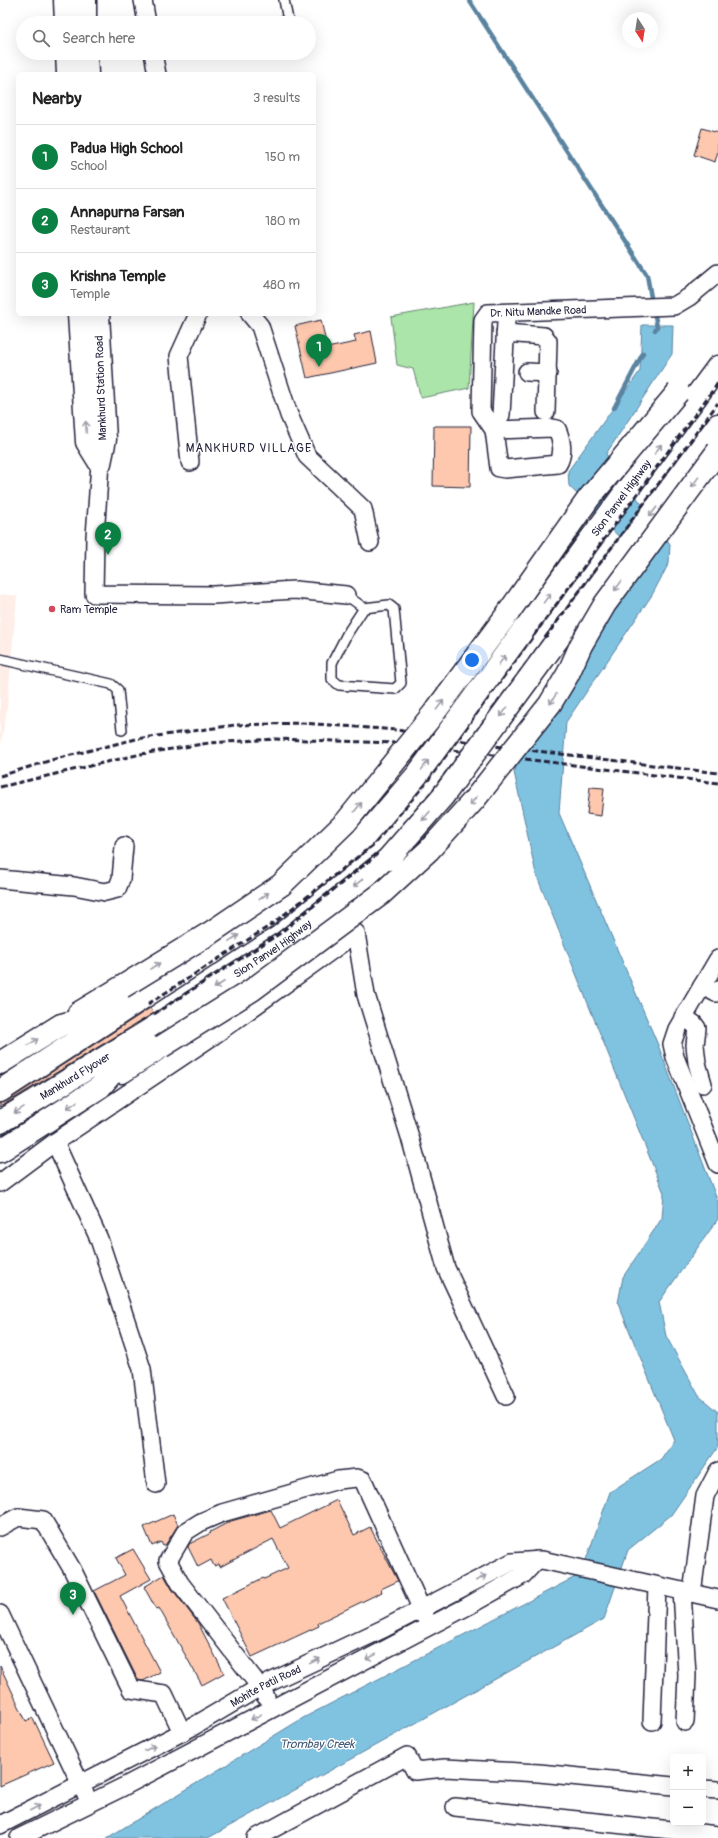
<!DOCTYPE html>
<html lang="en">
<head>
<meta charset="utf-8">
<style>
  :root { --surface:#fff; --page:#f2f2f2; --text:#222; --muted:#767676; --line:#e0e0e0; --accent:#0b8043 }
  body { margin:0; font-family:Pangolin,sans-serif; background:var(--page); color:var(--text) }
  .controls { position:absolute; right:12px; bottom:12px; display:grid; overflow:hidden; border-radius:6px; box-shadow:0 4px 16px #0002 }
  .controls button { width:36px; height:36px; display:grid; place-items:center; padding:0; border:0; border-bottom:1px solid var(--line); background:var(--surface); color:var(--text); font:20px sans-serif }
  .compass { position:absolute; left:622px; top:12px; width:36px; height:36px; border-radius:50%; background:var(--surface); box-shadow:0 4px 16px #0002; rotate:168deg }
  .you { position:absolute; left:472px; top:660px; width:14px; height:14px; margin:-10px; border:3px solid #fff; border-radius:50%; background:#1a73e8; box-shadow:0 0 0 6px #1a73e833 }
  .badge { display:grid; place-items:center; width:26px; height:26px; border-radius:50%; background:var(--accent); color:#fff; font-size:13px; font-weight:700 }
  .pin { position:absolute; translate:-50% -33px; filter:drop-shadow(0 1px 2px #0008) }
  .pin::after { content:''; position:absolute; top:21px; width:14px; height:12px; background:inherit; clip-path:polygon(0 0,100% 0,50% 100%) }
  .list { margin:0; padding:0; list-style:none }
  h2 { display:flex; justify-content:space-between; align-items:center; height:52px; margin:0; padding:0 16px; font-size:17px }
  h2 small { font-size:13px; font-weight:400; color:var(--muted) }
  .list li { display:grid; grid-template-columns:26px 1fr auto; gap:12px; align-items:center; box-sizing:border-box; height:64px; padding:0 16px; border-top:1px solid var(--line) }
  .list b { display:block; font-size:15px; white-space:nowrap }
  .list p { margin:0; font-size:13px; white-space:nowrap; color:var(--muted) }
  .list em { font-size:13px; font-style:normal; color:var(--muted) }
  .icon { flex:none; width:22px; height:22px; fill:none; stroke:currentColor; stroke-width:2; stroke-linecap:round; stroke-linejoin:round }
  .map { position:relative; flex:none; width:718px; height:1838px; overflow:hidden }
  .search { position:absolute; background:var(--surface); box-shadow:0 4px 16px #0002; left:16px; top:16px; width:300px; height:44px; display:flex; align-items:center; gap:10px; box-sizing:border-box; padding:0 14px; border-radius:22px; color:var(--muted); font-size:15px }
  .panel { position:absolute; background:var(--surface); box-shadow:0 4px 16px #0002; left:16px; top:72px; width:300px; height:244px; border-radius:6px }
  .map>svg:first-child { display:block }
  .built { fill:#feeee7 }
  .green { fill:#abe5a9; stroke:#668472 }
  .water { fill:#80c3e1; stroke:#5a839f }
  .lines { fill:none; stroke-linecap:round; stroke-linejoin:round }
  .stream { stroke:#5a839f; stroke-width:4.5 }
  .building { fill:#fdc8ae; stroke:#22223b }
  .service-casing { stroke:#22223b; stroke-width:12 }
  .minor-casing { stroke:#22223b; stroke-width:20 }
  .tertiary-casing { stroke:#22223b; stroke-width:25 }
  .trunk-casing { stroke:#22223b; stroke-width:25 }
  .service { stroke:#fff; stroke-width:9 }
  .minor { stroke:#fff; stroke-width:17 }
  .tertiary { stroke:#fff; stroke-width:22 }
  .trunk { stroke:#fff; stroke-width:22 }
  .rail { stroke:#22223b; stroke-width:3; stroke-dasharray:6 3; stroke-linecap:butt }
  .trunk-bridge-casing { stroke:#22223b; stroke-width:25; stroke-linecap:butt }
  .trunk-bridge { stroke:#fff; stroke-width:22 }
  .oneway { stroke:#9c9ca7 }
  .poi-dot { fill:#d1495b; stroke:#fff; stroke-width:1.5 }
  .labels { text-anchor:middle; dominant-baseline:central; stroke-width:3; stroke-linejoin:round; paint-order:stroke }
  .street-label { font-size:11px; fill:#22223b; stroke:#fff }
  .poi-label { font-size:11px; fill:#22223b; stroke:#fff; text-anchor:start }
  .neighbourhood-label { font-size:12px; letter-spacing:1px; fill:#22223b; stroke:#fff }
  .water-label { font-size:12px; font-style:italic; fill:#435a75; stroke:#fff }
</style>
</head>
<body>
<div class="map">
<svg width="718" height="1838" viewBox="0 0 718 1838">
  <rect width="100%" height="100%" fill="#fff"/>
  <filter id="ink" filterUnits="userSpaceOnUse"><feTurbulence type="fractalNoise" baseFrequency=".025" numOctaves="2"/><feDisplacementMap in="SourceGraphic" scale="8" xChannelSelector="R" yChannelSelector="G"/><feConvolveMatrix kernelMatrix="1 2 1 2 8 2 1 2 1" color-interpolation-filters="sRGB"/></filter>
  <g filter="url(#ink)">
    <path class="built" d="M0,594L17,596L7,709L0,748Z"/>
    <path class="green" d="M474,302L469,388L421,398L413,369L397,365L391,317Z"/>
    <path class="water" d="M642,325H673L672,354L606,454L670,544L669,563L652,595L566,722L559,813L658,1045L718,1202V1219L659,1302L666,1336L699,1396L718,1412V1447L671,1515L628,1550L604,1619L208,1838H107L303,1718L581,1574L610,1492L661,1459L674,1440L618,1303L623,1277L662,1218L664,1193L536,874L514,772L541,710L633,551L569,486L568,471L640,371Z"/>
    <g class="lines">
      <path class="stream" d="M469,0L647,275L652,303
        M654,310L657,327L655,330
        M614,408L643,353"/>
    </g>
    <path class="building" d="M702,128L718,133V151L715,162L694,155Z
      M321,320L327,348L356,342L354,335L371,331L377,363L307,378L295,326Z
      M434,426H471L470,487L433,486Z
      M590,787L604,788L601,816L587,814Z
      M150,1008L154,1013L0,1107V1103L7,1101Z
      M337,1500L354,1535L370,1527L398,1581L381,1589L382,1592L318,1623L319,1626L252,1657L222,1598L263,1578L264,1579L288,1568L273,1539L220,1567L219,1564L214,1566L211,1560L198,1567L188,1547L189,1544L211,1533L210,1532L231,1521L271,1510L280,1528Z
      M173,1514L178,1525L166,1544L163,1546L161,1542L152,1546L144,1527Z
      M133,1549L151,1579L120,1596L160,1672L143,1681L138,1680L94,1591L125,1575L116,1558Z
      M164,1575L172,1589L198,1623L224,1673L202,1685L159,1608L156,1609L144,1587Z
      M0,1666L26,1721L33,1718L54,1762L0,1786Z"/>
    <g class="lines">
      <defs>
        <path id="service" d="M284,0L288,20
          M346,595L364,608L389,605L394,609L401,683L395,689L339,685L332,679V663L347,634L364,608
          M0,659L111,684L118,690L122,730"/>
        <g id="minor">
          <path d="M143,0L147,23"/>
          <path d="M153,53L157,74"/>
          <path d="M250,314L260,326L289,415L307,456L363,509L370,542"/>
          <path d="M505,333L544,336L548,341L546,412"/>
          <path d="M527,372L548,373"/>
          <path d="M501,415L506,322"/>
          <path id="s1" d="M494,430L499,468L505,469L558,464C564,454 562,440 557,429L552,428L494,430L481,411L483,320L488,313L674,306L689,297L718,273"/>
          <path d="M190,462L179,356L198,314"/>
          <path d="M100,463L95,537L94,594L214,595L295,590L346,595"/>
          <path d="M0,879L74,886L105,892L117,889L121,879L124,846"/>
          <path d="M718,959L677,1029L672,1044L675,1057L718,1164"/>
          <path d="M702,986L716,993L718,990"/>
          <path d="M683,1017L694,1024L697,1028L695,1045L697,1063L703,1084"/>
          <path d="M55,1142L99,1239L142,1369L156,1484"/>
          <path d="M0,1183L55,1142L213,1036L356,933L366,995L410,1137L446,1268L506,1396"/>
          <path d="M0,1527L18,1517L43,1520L72,1569L131,1689L164,1694L182,1732"/>
          <path d="M682,1591L687,1675L685,1722"/>
          <path d="M692,1593L705,1496L718,1471"/>
          <path d="M0,1614L85,1793"/>
          <path d="M266,1697L260,1687L180,1583L168,1561L185,1532L201,1522L222,1513L338,1480L357,1478L363,1480L426,1619"/>
          <path d="M652,1721L657,1586"/>
          <path d="M703,1789L718,1790"/>
          <path d="M455,1807L718,1835"/>
          <path id="s2" d="M0,1825L194,1726L260,1687L385,1628L512,1562L542,1560L718,1599"/>
          <path d="M19,1838L123,1787L468,1606L523,1575L537,1560"/>
          <path d="M256,1838L407,1756L415,1771L445,1768L539,1773L673,1786"/>
        </g>
        <path id="tertiary" d="M65,0L66,23
          M85,0V23
          M67,53L68,74
          M86,53L87,74
          M79,314L87,442L100,463
          M98,314L105,439L100,463"/>
        <g id="trunk">
          <path id="s3" d="M524,629L718,367"/>
          <path d="M552,647L718,425"/>
          <path d="M79,1013L122,987"/>
          <path d="M0,1063L61,1025L113,1011"/>
          <path d="M122,1072L161,1047"/>
          <path d="M0,1091L265,918L364,837"/>
          <path id="s4" d="M0,1122L150,1030L285,942L388,859"/>
          <path d="M0,1151L100,1087L137,1044"/>
        </g>
      </defs>
      <use href="#service" class="service-casing"/>
      <use href="#minor" class="minor-casing"/>
      <use href="#tertiary" class="tertiary-casing"/>
      <use href="#trunk" class="trunk-casing"/>
      <use href="#service" class="service"/>
      <use href="#minor" class="minor"/>
      <use href="#tertiary" class="tertiary"/>
      <use href="#trunk" class="trunk"/>
      <path class="rail" d="M0,776L55,759L136,739L235,725L302,723L397,730L495,746L718,773
        M0,787L141,754L209,743L276,739L396,743L718,783
        M148,1004L271,925L373,845L426,783L718,383
        M154,1014L279,934L380,852L434,789L718,403"/>
      <defs>
        <path id="trunk-bridge" d="M364,837L417,775L524,629
          M388,859L443,796L552,647
          M122,987L210,933L281,885L346,822L434,713L506,616L589,498L678,392
          M161,1047L252,990L381,894L429,850L474,800L550,704L568,674L581,645L605,604L718,451"/>
      </defs>
      <use href="#trunk-bridge" class="trunk-bridge-casing"/>
      <use href="#trunk-bridge" class="trunk-bridge"/>
    </g>
    <defs><path id="oneway-shaft" d="M-6 0H5M1.5-3L5.5 0L1.5 3" fill="none" stroke-width="1.6" stroke-linecap="round" stroke-linejoin="round"/></defs>
    <g class="oneway">
      <use href="#oneway-shaft" transform="translate(86 427) rotate(-93)"/>
      <use href="#oneway-shaft" transform="translate(658 449) rotate(-54)"/>
      <use href="#oneway-shaft" transform="translate(695 482) rotate(126)"/>
      <use href="#oneway-shaft" transform="translate(653 512) rotate(127)"/>
      <use href="#oneway-shaft" transform="translate(618 586) rotate(126)"/>
      <use href="#oneway-shaft" transform="translate(547 598) rotate(-54)"/>
      <use href="#oneway-shaft" transform="translate(502 660) rotate(-54)"/>
      <use href="#oneway-shaft" transform="translate(553 699) rotate(122)"/>
      <use href="#oneway-shaft" transform="translate(440 705) rotate(-53)"/>
      <use href="#oneway-shaft" transform="translate(504 712) rotate(126)"/>
      <use href="#oneway-shaft" transform="translate(425 765) rotate(-54)"/>
      <use href="#oneway-shaft" transform="translate(473 801) rotate(131)"/>
      <use href="#oneway-shaft" transform="translate(358 807) rotate(-51)"/>
      <use href="#oneway-shaft" transform="translate(426 816) rotate(131)"/>
      <use href="#oneway-shaft" transform="translate(358 883) rotate(141)"/>
      <use href="#oneway-shaft" transform="translate(264 896) rotate(-36)"/>
      <use href="#oneway-shaft" transform="translate(234 938) rotate(-33)"/>
      <use href="#oneway-shaft" transform="translate(155 966) rotate(-31)"/>
      <use href="#oneway-shaft" transform="translate(219 985) rotate(147)"/>
      <use href="#oneway-shaft" transform="translate(33 1042) rotate(-32)"/>
      <use href="#oneway-shaft" transform="translate(72 1105) rotate(147)"/>
      <use href="#oneway-shaft" transform="translate(19 1110) rotate(148)"/>
      <use href="#oneway-shaft" transform="translate(481 1578) rotate(-27)"/>
      <use href="#oneway-shaft" transform="translate(371 1657) rotate(152)"/>
      <use href="#oneway-shaft" transform="translate(315 1661) rotate(-26)"/>
      <use href="#oneway-shaft" transform="translate(256 1717) rotate(152)"/>
      <use href="#oneway-shaft" transform="translate(150 1748) rotate(-27)"/>
      <use href="#oneway-shaft" transform="translate(35 1808) rotate(-27)"/>
    </g>
  </g>
  <circle class="poi-dot" cx="52" cy="609" r="4"/>
  <g class="labels">
    <g class="street-label">
      <text stroke="none"><textPath href="#s1" startOffset="370">Dr. Nitu Mandke Road</textPath></text>
      <text transform="translate(101 388) rotate(-92)">Mankhurd Station Road</text>
      <text stroke="none"><textPath href="#s3" startOffset="163">Sion Panvel Highway</textPath></text>
      <text stroke="none"><textPath href="#s4" startOffset="323">Sion Panvel Highway</textPath></text>
      <text stroke="none"><textPath href="#s4" startOffset="88">Mankhurd Flyover</textPath></text>
      <text stroke="none"><textPath href="#s2" startOffset="300">Mohite Patil Road</textPath></text>
    </g>
    <g class="poi-label">
      <text x="60" y="609">Ram Temple</text>
    </g>
    <g class="neighbourhood-label">
      <text x="249" y="448">MANKHURD VILLAGE</text>
    </g>
    <g class="water-label">
      <text x="317" y="1744">Trombay Creek</text>
    </g>
  </g>
</svg>
<div class="controls">
<button>+</button>
<button>−</button>
</div>
<svg class="compass" viewBox="-18 -18 36 36"><path d="M0-13l5 13h-10z" fill="#e53935"/><path d="M0 13l5-13h-10z" fill="#767676"/></svg>
<div class="you"></div>
<div class="pin badge" style="left:319px;top:367px">1</div>
<div class="pin badge" style="left:108px;top:555px">2</div>
<div class="pin badge" style="left:73px;top:1615px">3</div>
<div class="search"><svg class="icon" aria-label="search" viewBox="0 0 24 24"><circle cx="10" cy="10" r="6"/><path d="M15 15l6 6"/></svg>Search here</div>
<section class="panel">
<h2>Nearby<small>3 results</small></h2>
<ul class="list">
<li><span class="badge">1</span><div><b>Padua High School</b><p>School</p></div><em>150 m</em></li>
<li><span class="badge">2</span><div><b>Annapurna Farsan</b><p>Restaurant</p></div><em>180 m</em></li>
<li><span class="badge">3</span><div><b>Krishna Temple</b><p>Temple</p></div><em>480 m</em></li>
</ul>
</section>
</div>
</body>
</html>
